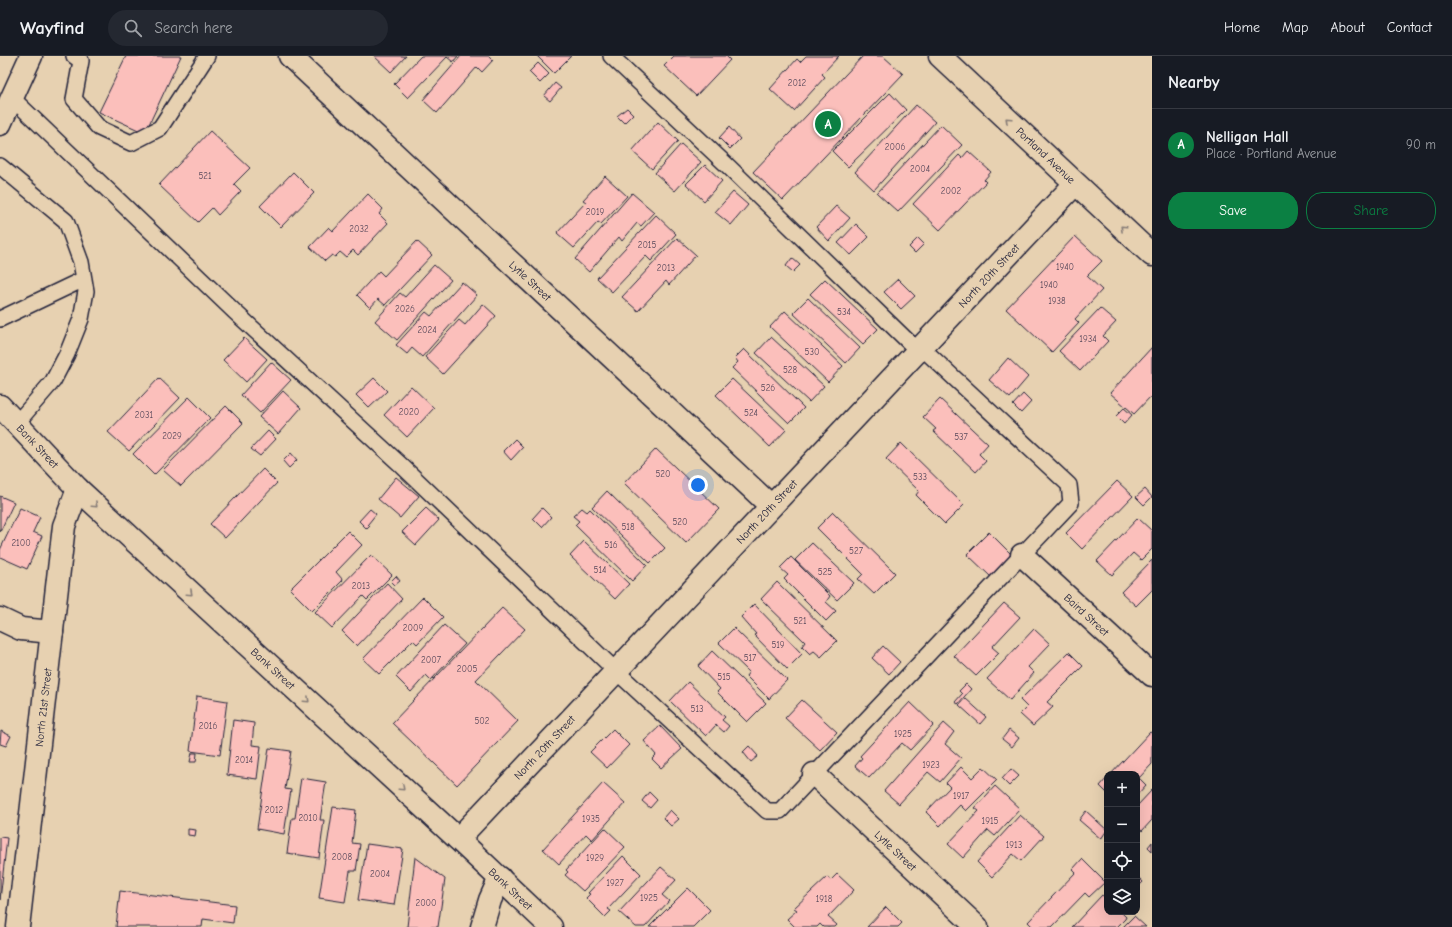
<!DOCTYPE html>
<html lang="en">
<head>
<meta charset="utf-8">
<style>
  :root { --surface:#171b24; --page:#242831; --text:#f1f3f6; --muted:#9ea1a6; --line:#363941; --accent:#0b8043 }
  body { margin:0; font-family:"Comic Neue",sans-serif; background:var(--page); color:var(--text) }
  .controls { position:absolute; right:12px; bottom:12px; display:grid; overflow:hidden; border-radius:8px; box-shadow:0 4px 16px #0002 }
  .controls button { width:36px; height:36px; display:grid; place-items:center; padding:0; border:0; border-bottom:1px solid var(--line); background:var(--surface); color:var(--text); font:20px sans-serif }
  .you { position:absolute; left:698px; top:429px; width:14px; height:14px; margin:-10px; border:3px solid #fff; border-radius:50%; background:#1a73e8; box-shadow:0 0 0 6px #1a73e833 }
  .badge { display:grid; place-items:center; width:26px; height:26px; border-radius:50%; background:var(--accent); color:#fff; font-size:13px; font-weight:700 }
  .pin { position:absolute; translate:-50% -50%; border:2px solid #fff; box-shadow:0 1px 4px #0006 }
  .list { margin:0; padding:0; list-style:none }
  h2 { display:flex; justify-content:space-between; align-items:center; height:52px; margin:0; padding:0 16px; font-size:17px }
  h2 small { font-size:13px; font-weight:400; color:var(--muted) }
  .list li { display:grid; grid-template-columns:26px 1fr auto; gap:12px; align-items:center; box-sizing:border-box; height:72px; padding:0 16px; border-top:1px solid var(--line) }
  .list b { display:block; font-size:15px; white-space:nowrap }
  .list p { margin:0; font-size:13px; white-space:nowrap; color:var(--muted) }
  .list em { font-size:13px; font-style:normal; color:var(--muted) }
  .actions { display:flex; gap:8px; padding:12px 16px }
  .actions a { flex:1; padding:9px 0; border:1px solid var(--accent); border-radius:16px; text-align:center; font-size:14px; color:var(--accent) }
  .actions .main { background:var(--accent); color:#fff }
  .icon { flex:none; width:22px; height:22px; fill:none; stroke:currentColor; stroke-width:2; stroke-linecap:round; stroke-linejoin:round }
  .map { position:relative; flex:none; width:1152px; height:871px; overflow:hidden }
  header { display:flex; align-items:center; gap:24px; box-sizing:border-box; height:56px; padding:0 20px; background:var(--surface); border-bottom:1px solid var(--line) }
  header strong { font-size:19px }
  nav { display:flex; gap:22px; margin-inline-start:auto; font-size:14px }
  .search { width:280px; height:36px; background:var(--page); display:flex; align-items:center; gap:10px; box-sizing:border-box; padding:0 14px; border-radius:22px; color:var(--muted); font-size:15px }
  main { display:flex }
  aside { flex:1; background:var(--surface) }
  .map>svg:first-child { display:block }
  .building { fill:#fbbfbb; stroke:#22223b }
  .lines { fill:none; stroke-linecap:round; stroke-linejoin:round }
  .service-casing { stroke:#22223b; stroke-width:18 }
  .minor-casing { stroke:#22223b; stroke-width:25 }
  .primary-casing { stroke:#22223b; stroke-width:25 }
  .service { stroke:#e7d1b1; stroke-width:15 }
  .minor { stroke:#e7d1b1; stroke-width:22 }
  .primary { stroke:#e7d1b1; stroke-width:22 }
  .oneway { stroke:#847a76 }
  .labels { text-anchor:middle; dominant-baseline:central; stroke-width:3; stroke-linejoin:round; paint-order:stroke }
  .number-label { font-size:9px; fill:#58495b }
  .street-label { font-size:11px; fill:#22223b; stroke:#e7d1b1 }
</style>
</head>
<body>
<header>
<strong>Wayfind</strong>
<div class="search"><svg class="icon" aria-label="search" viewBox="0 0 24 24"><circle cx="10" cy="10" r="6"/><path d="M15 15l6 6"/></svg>Search here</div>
<nav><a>Home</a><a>Map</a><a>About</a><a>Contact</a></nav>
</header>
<main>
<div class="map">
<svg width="1152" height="871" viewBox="0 0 1152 871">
  <rect width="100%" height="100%" fill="#e7d1b1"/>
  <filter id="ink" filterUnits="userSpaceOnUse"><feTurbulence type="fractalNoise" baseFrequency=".025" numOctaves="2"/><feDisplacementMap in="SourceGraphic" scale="8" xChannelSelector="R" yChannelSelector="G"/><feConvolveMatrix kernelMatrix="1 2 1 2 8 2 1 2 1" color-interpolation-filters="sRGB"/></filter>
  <g filter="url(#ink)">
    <path class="building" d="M126,0H181L145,77L99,56Z
      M374,0H406L391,16Z
      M421,0H458L453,6L447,1L408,42L394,28Z
      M461,0H489L493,4L482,16L477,11L437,57L423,44Z
      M537,0H571L554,17Z
      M674,0H726L730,4L696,40L664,10Z
      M806,0H839L822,18L825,21L794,55L770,33L797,3L800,6Z
      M863,0H883L903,18L783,144L753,116Z
      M538,7L549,18L540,27L529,16Z
      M555,27L561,32L550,45L544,40Z
      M890,37L906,54L848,111L832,95Z
      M916,49L935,66L874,134L855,116Z
      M627,52L633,58L624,67L617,60Z
      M658,66L678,85L652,113L632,95Z
      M941,69L962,89L898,156L877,137Z
      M729,71L740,83L730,93L719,82Z
      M210,75L250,112L234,128L241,135L218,159L212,152L198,166L159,129Z
      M681,88L701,106L675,135L655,117Z
      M968,95L991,116L984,124L986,126L940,174L913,148L959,99L962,102Z
      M705,109L722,125L704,145L686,128Z
      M293,116L314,137L281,171L260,150Z
      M605,120L627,140L601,168L598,166L574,192L557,177L586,146L583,144Z
      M733,136L748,149L731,169L715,156Z
      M632,137L654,156L641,170L637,167L622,185L619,181L589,216L575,203Z
      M368,138L383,153L379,158L388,167L358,199L353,194L346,201L340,196L335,201L332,199L325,205L310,191L329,171L333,175Z
      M836,150L850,162L829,185L816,171Z
      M656,159L676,178L651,205L646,200L612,236L597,222Z
      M856,168L869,181L851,199L838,187Z
      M1075,180L1102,205L1087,220L1102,234L1075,263L1079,267L1052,296L1006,253Z
      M677,182L696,199L669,229L666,225L638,255L622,241Z
      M918,182L924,188L915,197L909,191Z
      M417,185L432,199L385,249L378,243L370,252L357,239L379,215L384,220Z
      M792,202L800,209L793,216L786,210Z
      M434,209L451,224L397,284L375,265L400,237L405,241Z
      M825,223L878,273L863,288L810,238Z
      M898,223L915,240L901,253L884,236Z
      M462,226L477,239L422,301L412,292L407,298L396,289L426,256L431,260Z
      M808,242L860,292L846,307L793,257Z
      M483,248L496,260L443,318L425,301L459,264L465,269Z
      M1100,252L1116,266L1103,280L1108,285L1080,315L1059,295Z
      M785,255L843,310L828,326L770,271Z
      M771,281L824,330L809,346L756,297Z
      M244,282L267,303L246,326L223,304Z
      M1152,291V339L1134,358L1110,337Z
      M744,293L804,352L789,367L732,312L738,306L735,302Z
      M1008,302L1028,321L1010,342L989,324Z
      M271,306L291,324L260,357L241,339Z
      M159,322L180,342L129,395L108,376Z
      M374,322L387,335L369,352L356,339Z
      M732,323L786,374L770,391L716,339Z
      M411,330L434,352L407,381L384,359Z
      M283,335L301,352L278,378L259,361Z
      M1023,338L1031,346L1021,357L1013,349Z
      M189,341L210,362L154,419L133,398Z
      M940,343L988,388L979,398L986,405L976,416L933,375L936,373L923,361Z
      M226,350L243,367L181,430L163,414Z
      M1124,352L1132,359L1124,368L1116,360Z
      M268,375L276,383L260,400L251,393Z
      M515,383L523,391L511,404L503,395Z
      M901,387L964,449L945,468L916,439L919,435L886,403Z
      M656,393L719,453L686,487L624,427Z
      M291,397L297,404L289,412L283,405Z
      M263,413L277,427L225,482L210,468Z
      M396,421L419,440L400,462L378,443Z
      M1117,425L1133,440L1082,493L1066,477Z
      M1145,433L1152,441L1144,449L1136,441Z
      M607,435L665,492L650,507L592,451Z
      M0,440L14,446L0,476Z
      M20,452L40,461L33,476L42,480L27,513L0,501V494Z
      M426,452L439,464L416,489L402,476Z
      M542,452L551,461L542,471L533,462Z
      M582,452L587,456L590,453L647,509L632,525L575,469L579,465L573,460Z
      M370,453L376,458L368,468L370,470L367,473L359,465Z
      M833,456L895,517L874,538L858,523L863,518L817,472Z
      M1138,462L1152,475V493L1141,504L1133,497L1112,519L1097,505Z
      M348,475L362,489L336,516L343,524L312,555L290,533Z
      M989,476L1012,499L991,521L967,498Z
      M584,485L629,528L615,543L570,500Z
      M812,487L854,527L837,544L795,504Z
      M371,499L392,519L367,544L363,540L332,572L315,556Z
      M791,501L830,540L826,546L836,555L826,565L784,523L788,519L780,512Z
      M1152,504V534L1136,550L1121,536Z
      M396,520L400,525L395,529L391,525Z
      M777,526L837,585L821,601L814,595L810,598L802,590L805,586L761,543Z
      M387,527L402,543L357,590L342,575Z
      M423,541L443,561L417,588L413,584L379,618L363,603Z
      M1004,547L1020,561L992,591L999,597L976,620L954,600Z
      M754,548L802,598L787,613L754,579L756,578L741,561Z
      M502,552L525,573L476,624L518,665L457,729L392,667Z
      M444,569L465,588L431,624L426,619L411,636L396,621Z
      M734,572L787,624L769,643L746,620L749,616L719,587Z
      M1034,573L1050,588L1028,611L1034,617L1010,644L987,623Z
      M883,590L900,606L889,618L872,602Z
      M712,595L766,647L747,666L717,636L720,633L698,610Z
      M1069,596L1083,610L1047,646L1053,651L1033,670L1020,658L1027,651L1020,644Z
      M688,626L725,661L722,664L729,670L724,676L716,669L706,680L670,645Z
      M966,628L971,633L958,648L955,646L962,638L959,635Z
      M197,640L227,645L220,699L190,695Z
      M965,642L986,661L980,668L959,649Z
      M802,644L837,676L820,694L785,662Z
      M910,646L934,669L910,694L902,687L869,722L855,710L862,702L860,700Z
      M233,664L254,667L252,689L261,690L257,723L227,719Z
      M944,667L954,676L945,688L961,702L940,726L928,716L899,748L884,735Z
      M660,670L682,693L661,712L652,703L656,699L644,685Z
      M613,673L629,689L607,712L590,696Z
      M1009,674L1019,682L1012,691L1002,683Z
      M1,675L11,680L6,690L0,688Z
      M1150,676L1152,677V708L1139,722L1146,729L1137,739V718H1111Z
      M749,690L758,700L751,706L743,696Z
      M269,692L291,695L285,733L291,734L284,778L257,773Z
      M192,697H197L196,706H190Z
      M961,711L972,722L983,711L997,724L966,755L960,749L940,770L926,756L950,731L946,727Z
      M1011,713L1019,720L1009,730L1002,723Z
      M301,722L326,726L320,764H324L319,802L287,797L292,762H295Z
      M1107,722V737L1100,730Z
      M603,727L625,747L592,784L586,778L559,808L543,793Z
      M995,730L1020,753L995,780L988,774L963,802L948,788L979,755L975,752Z
      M1152,734V764L1142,775L1137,771V750Z
      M649,736L657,744L650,752L642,745Z
      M333,751L356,754L352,787L360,788L356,815H350L345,846L319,842Z
      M670,754L679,763L671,770L663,762Z
      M1086,755L1107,774L1101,783L1079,764Z
      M1020,759L1044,780L1021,805L1013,798L992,821L977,806Z
      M605,772L625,791L583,835L565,819L568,816L566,814Z
      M188,773L196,774L195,780L188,779Z
      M0,781L7,782L0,844Z
      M1152,786V795L1148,791Z
      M367,788L403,793L394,849L358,844Z
      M623,800L641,818L608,853L611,855L605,861L586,842L590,838L588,837Z
      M415,801L445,823L438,871H407Z
      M1082,803L1105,826L1089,841L1085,837L1052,871H1033L1028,866L1076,816L1073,813Z
      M661,811L676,824L662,839L669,845L645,871H636L619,856Z
      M837,818L854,834L828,861L837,869L835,871H823L820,868L817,871H795L787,863L797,854L794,852L827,821L831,824Z
      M1137,820L1143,826L1137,832Z
      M688,832L710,854L693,871H649Z
      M120,835L235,849L233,867L203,863L202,871H116Z
      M1102,839L1107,843V856H1121L1126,861L1125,863L1117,871H1072Z
      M886,851L902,867L898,871H867Z
      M1134,860L1146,871H1123Z"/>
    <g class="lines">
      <defs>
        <path id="service" d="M74,0L81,5L74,43L99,72L131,87L160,72L207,0
          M611,0L730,112L918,295
          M12,42L235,256L401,409L616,615L767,755H780L1071,447L1069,429L921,291
          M0,110L66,165L81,206L86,235L81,263L67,298L53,325L16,368
          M0,263L84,223"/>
        <g id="minor">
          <path id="s1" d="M290,0L771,450"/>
          <path id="s2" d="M940,0L1152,199"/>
          <path id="s3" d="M0,350L78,433L458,783L551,871"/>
          <path id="s4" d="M1022,499L1152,619"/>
          <path d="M0,563L21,573L52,576"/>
          <path id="s5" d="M814,718L977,871"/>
          <path id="s6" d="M458,783L1075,128"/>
          <path id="s7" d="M18,871L64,470L78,433"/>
          <path d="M482,871L490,844L500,822"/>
        </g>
        <path id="primary" d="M0,68L31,0"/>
      </defs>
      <use href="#service" class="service-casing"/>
      <use href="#minor" class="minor-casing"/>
      <use href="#primary" class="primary-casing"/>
      <use href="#service" class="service"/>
      <use href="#minor" class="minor"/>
      <use href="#primary" class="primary"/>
    </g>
    <defs><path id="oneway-chevron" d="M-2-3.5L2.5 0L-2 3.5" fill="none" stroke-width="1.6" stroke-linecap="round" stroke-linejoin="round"/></defs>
    <g class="oneway">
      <use href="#oneway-chevron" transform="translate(1008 64) rotate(-137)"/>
      <use href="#oneway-chevron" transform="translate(1123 172) rotate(-137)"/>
      <use href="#oneway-chevron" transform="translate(95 449) rotate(43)"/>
      <use href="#oneway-chevron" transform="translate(190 537) rotate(43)"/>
      <use href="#oneway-chevron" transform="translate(307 644) rotate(43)"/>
      <use href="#oneway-chevron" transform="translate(402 732) rotate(43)"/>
    </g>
  </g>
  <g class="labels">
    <g class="number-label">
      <text x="797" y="27">2012</text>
      <text x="895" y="91">2006</text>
      <text x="920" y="113">2004</text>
      <text x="205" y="120">521</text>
      <text x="951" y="135">2002</text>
      <text x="595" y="156">2019</text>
      <text x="359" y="173">2032</text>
      <text x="647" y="189">2015</text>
      <text x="1065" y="211">1940</text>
      <text x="666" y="212">2013</text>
      <text x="1049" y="229">1940</text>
      <text x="1057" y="245">1938</text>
      <text x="405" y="253">2026</text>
      <text x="844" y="256">534</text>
      <text x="427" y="274">2024</text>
      <text x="1088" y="283">1934</text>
      <text x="812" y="296">530</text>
      <text x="790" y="314">528</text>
      <text x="768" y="332">526</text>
      <text x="409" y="356">2020</text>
      <text x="751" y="357">524</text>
      <text x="144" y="359">2031</text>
      <text x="172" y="380">2029</text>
      <text x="961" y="381">537</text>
      <text x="663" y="418">520</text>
      <text x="920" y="421">533</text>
      <text x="680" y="466">520</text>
      <text x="628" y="471">518</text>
      <text x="21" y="487">2100</text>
      <text x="611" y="489">516</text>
      <text x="856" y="495">527</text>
      <text x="600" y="514">514</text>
      <text x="825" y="516">525</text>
      <text x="361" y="530">2013</text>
      <text x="800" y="565">521</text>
      <text x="413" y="572">2009</text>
      <text x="778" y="589">519</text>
      <text x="750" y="602">517</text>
      <text x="431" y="604">2007</text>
      <text x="467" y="613">2005</text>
      <text x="724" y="621">515</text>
      <text x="697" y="653">513</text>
      <text x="482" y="665">502</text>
      <text x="208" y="670">2016</text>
      <text x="903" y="678">1925</text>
      <text x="244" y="704">2014</text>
      <text x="931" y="709">1923</text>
      <text x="961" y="740">1917</text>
      <text x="274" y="754">2012</text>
      <text x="308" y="762">2010</text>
      <text x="591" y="763">1935</text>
      <text x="990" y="765">1915</text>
      <text x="1014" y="789">1913</text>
      <text x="342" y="801">2008</text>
      <text x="595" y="802">1929</text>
      <text x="380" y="818">2004</text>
      <text x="615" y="827">1927</text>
      <text x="649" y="842">1925</text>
      <text x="824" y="843">1918</text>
      <text x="426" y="847">2000</text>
    </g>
    <g class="street-label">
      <text stroke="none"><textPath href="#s2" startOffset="145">Portland Avenue</textPath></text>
      <text stroke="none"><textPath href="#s6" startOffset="774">North 20th Street</textPath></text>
      <text stroke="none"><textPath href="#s1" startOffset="329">Lytle Street</textPath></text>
      <text stroke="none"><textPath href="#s3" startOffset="55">Bank Street</textPath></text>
      <text stroke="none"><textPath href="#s6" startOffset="450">North 20th Street</textPath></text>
      <text stroke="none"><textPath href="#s4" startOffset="88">Baird Street</textPath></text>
      <text stroke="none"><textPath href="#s3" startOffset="379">Bank Street</textPath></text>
      <text stroke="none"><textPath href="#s7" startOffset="221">North 21st Street</textPath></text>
      <text stroke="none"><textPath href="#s6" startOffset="126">North 20th Street</textPath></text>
      <text stroke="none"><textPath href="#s5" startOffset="112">Lytle Street</textPath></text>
      <text stroke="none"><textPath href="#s3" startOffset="703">Bank Street</textPath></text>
    </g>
  </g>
</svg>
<div class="controls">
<button>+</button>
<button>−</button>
<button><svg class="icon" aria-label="locate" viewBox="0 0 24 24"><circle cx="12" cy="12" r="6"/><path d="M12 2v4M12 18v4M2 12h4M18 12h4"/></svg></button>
<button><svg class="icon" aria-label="layers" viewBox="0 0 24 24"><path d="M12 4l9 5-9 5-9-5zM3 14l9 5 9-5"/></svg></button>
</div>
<div class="you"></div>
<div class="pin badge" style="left:828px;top:68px">A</div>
</div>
<aside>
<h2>Nearby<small></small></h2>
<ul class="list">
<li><span class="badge">A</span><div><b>Nelligan Hall</b><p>Place · Portland Avenue</p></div><em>90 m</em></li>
</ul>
<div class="actions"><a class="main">Save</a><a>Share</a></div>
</aside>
</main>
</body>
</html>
